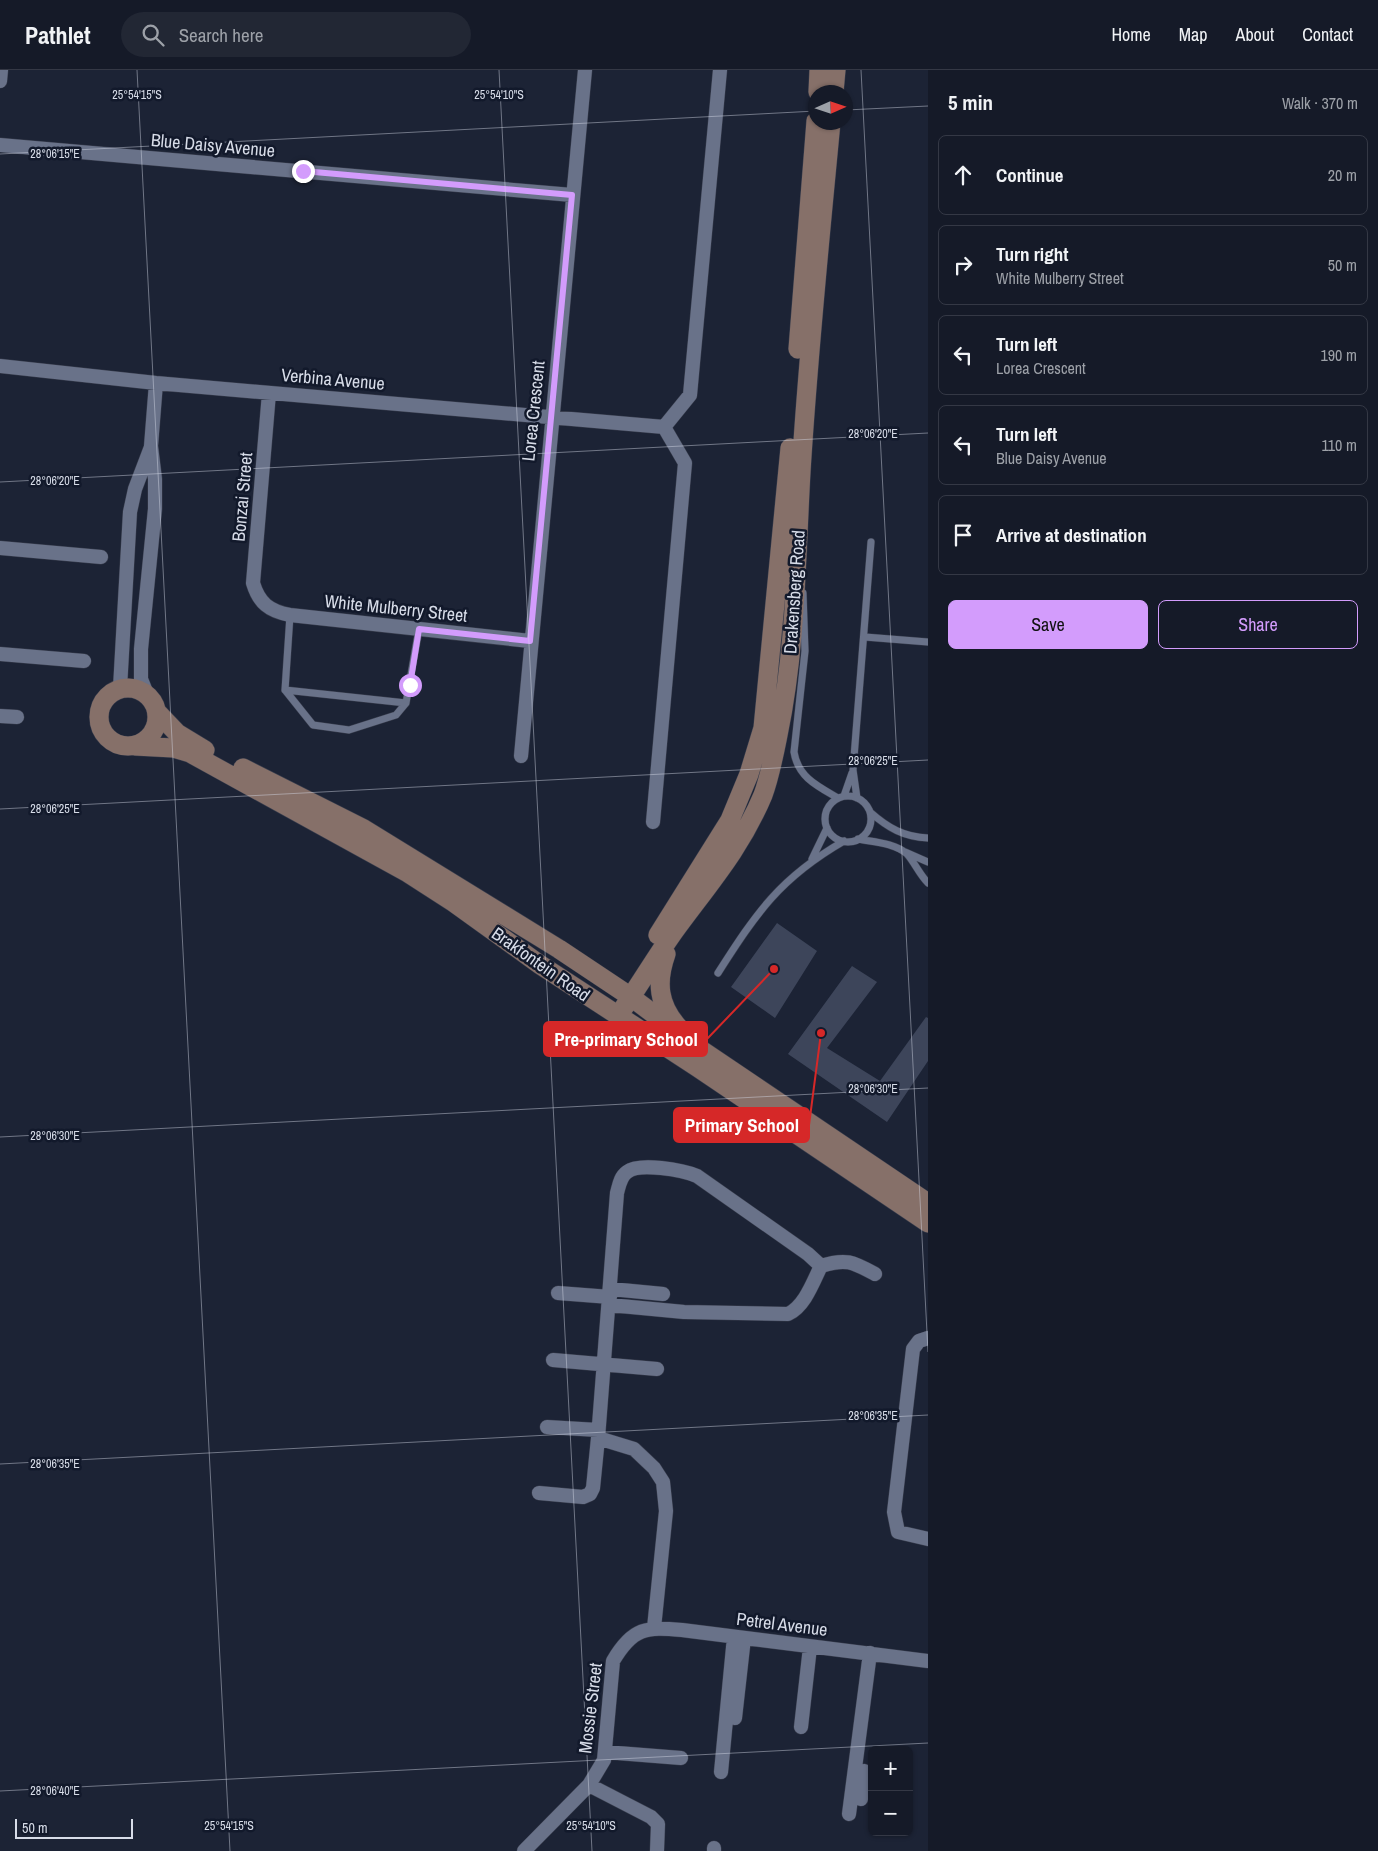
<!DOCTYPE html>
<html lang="en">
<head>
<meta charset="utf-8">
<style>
  :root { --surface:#151a28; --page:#222734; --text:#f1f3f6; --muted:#9da1a8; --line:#343845; --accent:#d39cfc }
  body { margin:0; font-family:"Archivo Narrow",sans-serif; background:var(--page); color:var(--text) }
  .controls { position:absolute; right:15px; bottom:15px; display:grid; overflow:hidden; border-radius:8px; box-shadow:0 1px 4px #0004 }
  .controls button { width:45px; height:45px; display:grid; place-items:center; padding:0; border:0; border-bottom:1px solid var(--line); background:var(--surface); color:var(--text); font:25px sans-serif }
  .compass { position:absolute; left:808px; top:15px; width:45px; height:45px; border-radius:50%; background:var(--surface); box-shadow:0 1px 4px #0004; rotate:87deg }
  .scale { position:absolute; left:15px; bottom:12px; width:118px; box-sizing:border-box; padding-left:5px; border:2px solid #d7dce8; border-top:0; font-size:14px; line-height:18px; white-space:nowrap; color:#d7dce8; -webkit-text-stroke:4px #12192b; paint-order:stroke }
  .stop { position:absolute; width:15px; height:15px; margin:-11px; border:4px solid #d39cfc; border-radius:50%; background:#fff }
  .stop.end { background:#d39cfc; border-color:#fff; box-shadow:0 1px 5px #0008 }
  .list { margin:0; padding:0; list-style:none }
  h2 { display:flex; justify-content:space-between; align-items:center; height:65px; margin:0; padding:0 20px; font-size:21px }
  h2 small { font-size:16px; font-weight:400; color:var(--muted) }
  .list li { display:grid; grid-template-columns:32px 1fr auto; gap:15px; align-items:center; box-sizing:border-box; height:80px; margin:0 10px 10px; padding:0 10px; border:1px solid var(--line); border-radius:8px }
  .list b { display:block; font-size:19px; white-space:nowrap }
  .list p { margin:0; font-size:16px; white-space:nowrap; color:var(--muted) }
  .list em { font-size:16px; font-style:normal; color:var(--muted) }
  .actions { display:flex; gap:10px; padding:15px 20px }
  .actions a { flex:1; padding:11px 0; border:1px solid var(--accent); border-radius:8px; text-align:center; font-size:18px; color:var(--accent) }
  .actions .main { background:var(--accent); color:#111 }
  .icon { flex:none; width:28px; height:28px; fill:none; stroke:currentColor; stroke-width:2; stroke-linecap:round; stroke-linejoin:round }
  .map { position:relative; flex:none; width:928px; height:1781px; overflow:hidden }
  header { display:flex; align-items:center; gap:30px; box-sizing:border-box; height:70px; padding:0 25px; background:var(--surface); border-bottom:1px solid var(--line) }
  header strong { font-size:24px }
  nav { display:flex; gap:28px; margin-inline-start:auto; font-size:18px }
  .search { width:350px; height:45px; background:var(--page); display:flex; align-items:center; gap:12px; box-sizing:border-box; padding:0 18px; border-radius:28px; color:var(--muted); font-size:19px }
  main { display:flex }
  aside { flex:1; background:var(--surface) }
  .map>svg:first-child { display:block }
  .building { fill:#3d455a }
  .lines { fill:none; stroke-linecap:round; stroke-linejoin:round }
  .lane-casing { stroke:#383d4d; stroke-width:8 }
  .street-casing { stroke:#383d4d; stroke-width:15 }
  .secondary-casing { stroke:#383d4d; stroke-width:20 }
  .lane { stroke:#697289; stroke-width:7 }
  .street { stroke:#697289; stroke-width:14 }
  .secondary { stroke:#867069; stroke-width:19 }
  .route { stroke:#d39cfc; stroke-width:6 }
  .ticks { fill:none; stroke:#d7dce8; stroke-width:1; stroke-opacity:0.45 }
  .labels { text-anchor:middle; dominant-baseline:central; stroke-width:5; stroke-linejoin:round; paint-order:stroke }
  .street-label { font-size:18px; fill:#d7dce8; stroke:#12192b }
  .ticks-label { font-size:12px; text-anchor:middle; fill:#d7dce8; stroke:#12192b; stroke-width:5; stroke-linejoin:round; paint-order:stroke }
  .leader { fill:none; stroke:#d62828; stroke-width:2 }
  .callout-dot { fill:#d62828; stroke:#12192b; stroke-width:2 }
  .callout { fill:#d62828; stroke:#d62828; stroke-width:2 }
  .callout-label { font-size:19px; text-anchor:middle; font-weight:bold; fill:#fff }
</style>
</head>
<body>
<header>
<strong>Pathlet</strong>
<div class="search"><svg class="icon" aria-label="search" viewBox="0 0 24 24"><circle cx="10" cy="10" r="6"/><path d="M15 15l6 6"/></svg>Search here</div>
<nav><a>Home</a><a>Map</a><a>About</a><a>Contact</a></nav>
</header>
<main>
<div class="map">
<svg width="928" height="1781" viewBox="0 0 928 1781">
  <rect width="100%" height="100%" fill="#1c2335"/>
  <path class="building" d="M777,853L817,881L775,948L731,917Z
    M852,896L877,912L827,978L880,1011L926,947L928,948V991L887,1052L788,984Z"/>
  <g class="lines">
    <defs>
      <path id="lane" d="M803,523L805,581L794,682C798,707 817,716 838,728
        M290,545L285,620L313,655L349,660L396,645L406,633L419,559
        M865,567L928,572
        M285,620L406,633
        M844,726L852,703
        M825 749a23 23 0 1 1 46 0a23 23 0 1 1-46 0Z
        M857,728L853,700L871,472
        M870,742C888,758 904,767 928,768
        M858,769C873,772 895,773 907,784C915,793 919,804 928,813
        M905,782L928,792
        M812,789L827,758
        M718,903C757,842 780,808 844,771"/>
      <path id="street" d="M0,11L1,0
        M0,75L572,125
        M0,296L156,313L664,357
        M269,323L253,513C259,533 269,541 290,545L530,571
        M664,357L690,325L720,0
        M0,478L101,487
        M0,584L84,591
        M120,618L130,442L135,419L151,377
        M147,624L141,609V579L155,439V409L151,376L156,313
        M0,646L17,647
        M521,686L585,0
        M653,752L685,393L664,357
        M821,1196C846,1188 853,1192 875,1204
        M611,1219L663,1224
        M558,1223L610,1227
        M610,1235L684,1242L788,1244C805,1236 813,1212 821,1196L808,1184L697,1106C683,1100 639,1092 627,1102C620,1107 619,1116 617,1123L598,1368L634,1379L654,1398L663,1412L666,1441L654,1558
        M928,1268L919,1271L913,1279L894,1442L898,1462L928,1469
        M553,1290L657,1299
        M547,1357L598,1360
        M539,1423L583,1427L590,1424L593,1418L598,1368
        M735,1648L744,1568
        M801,1657L810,1577
        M605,1682L681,1688
        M721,1702L734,1567
        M589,1715L651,1747L658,1754L657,1781
        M861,1729L864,1701
        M849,1744L870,1583
        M524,1781L589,1715L604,1690L613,1591C633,1557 646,1557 682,1560L928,1591
        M714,1781V1778"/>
      <path id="secondary" d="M818,22L819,0
        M834,22L836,0
        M798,279L816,51
        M99 647a29 29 0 1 1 58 0a29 29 0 1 1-58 0Z
        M157,642L177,663L205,680
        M135,676L173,678L190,683L408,803L453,832L539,894L697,997L928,1153
        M243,698L364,759L559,879L631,927L703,981L928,1133
        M658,865L730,750L749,704L763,658L790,378
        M666,884C656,912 658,935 679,958
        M618,946C637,919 654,890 673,863C707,816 740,780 763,725C770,706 774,685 778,665C796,579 796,490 801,402C808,285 820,169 831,52"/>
    </defs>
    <use href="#lane" class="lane-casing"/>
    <use href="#street" class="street-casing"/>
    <use href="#secondary" class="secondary-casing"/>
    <use href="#lane" class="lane"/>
    <use href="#street" class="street"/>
    <use href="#secondary" class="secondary"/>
  </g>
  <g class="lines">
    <path class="route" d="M303,101L572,125L530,571L419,559L410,615"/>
  </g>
  <path class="ticks" d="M137,0L230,1781M499,0L592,1781M861,0L928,1282M846,40L928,36M0,84L816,41M0,412L928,363M0,739L928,690M0,1067L928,1018M0,1394L928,1345M0,1721L928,1673"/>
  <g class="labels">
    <g class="street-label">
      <text transform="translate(213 75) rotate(5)">Blue Daisy Avenue</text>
      <text transform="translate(333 309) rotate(5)">Verbina Avenue</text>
      <text transform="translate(533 341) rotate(-84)">Lorea Crescent</text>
      <text transform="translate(242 427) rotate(-85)">Bonzai Street</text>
      <text transform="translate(794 522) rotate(-86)">Drakensberg Road</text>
      <text transform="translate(396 538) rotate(6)">White Mulberry Street</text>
      <text transform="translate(541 894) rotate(35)">Brakfontein Road</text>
      <text transform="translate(782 1554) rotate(7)">Petrel Avenue</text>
      <text transform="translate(590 1638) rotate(-83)">Mossie Street</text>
    </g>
  </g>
  <g class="ticks-label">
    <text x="137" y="29">25°54'15"S</text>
    <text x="499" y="29">25°54'10"S</text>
    <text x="55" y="88">28°06'15"E</text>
    <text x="873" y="368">28°06'20"E</text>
    <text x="55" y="415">28°06'20"E</text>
    <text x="873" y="695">28°06'25"E</text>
    <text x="55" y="743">28°06'25"E</text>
    <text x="873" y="1023">28°06'30"E</text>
    <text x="55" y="1070">28°06'30"E</text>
    <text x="873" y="1350">28°06'35"E</text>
    <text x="55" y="1398">28°06'35"E</text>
    <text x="55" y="1725">28°06'40"E</text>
    <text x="229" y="1760">25°54'15"S</text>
    <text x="591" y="1760">25°54'10"S</text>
  </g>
  <path class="leader" d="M774 899L707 969M821 963L809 1055"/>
  <g class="callout-dot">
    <circle cx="774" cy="899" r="5"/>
    <circle cx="821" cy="963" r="5"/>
  </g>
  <g class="callout">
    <rect x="544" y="952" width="163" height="34" rx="5"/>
    <rect x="674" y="1038" width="135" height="34" rx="5"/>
  </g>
  <g class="callout-label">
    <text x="626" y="976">Pre-primary School</text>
    <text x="742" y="1062">Primary School</text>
  </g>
</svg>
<div class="controls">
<button>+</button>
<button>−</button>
</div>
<svg class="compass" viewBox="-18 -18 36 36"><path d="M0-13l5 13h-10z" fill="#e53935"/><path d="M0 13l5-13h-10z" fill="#9da1a8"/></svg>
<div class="scale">50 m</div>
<div class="stop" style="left:410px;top:615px"></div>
<div class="stop end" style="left:303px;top:101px"></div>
</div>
<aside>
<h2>5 min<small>Walk · 370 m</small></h2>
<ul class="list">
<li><svg class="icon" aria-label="ahead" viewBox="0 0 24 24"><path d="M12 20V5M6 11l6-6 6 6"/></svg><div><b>Continue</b></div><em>20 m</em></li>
<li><svg class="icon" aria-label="right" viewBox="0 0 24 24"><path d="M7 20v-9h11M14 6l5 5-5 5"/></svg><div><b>Turn right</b><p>White Mulberry Street</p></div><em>50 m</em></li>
<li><svg class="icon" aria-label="left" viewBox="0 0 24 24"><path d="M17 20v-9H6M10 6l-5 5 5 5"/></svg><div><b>Turn left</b><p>Lorea Crescent</p></div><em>190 m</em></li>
<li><svg class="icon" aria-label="left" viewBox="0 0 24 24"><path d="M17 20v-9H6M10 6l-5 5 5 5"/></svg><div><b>Turn left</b><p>Blue Daisy Avenue</p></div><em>110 m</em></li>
<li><svg class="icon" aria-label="arrive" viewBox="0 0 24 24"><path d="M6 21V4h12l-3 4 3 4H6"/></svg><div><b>Arrive at destination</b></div></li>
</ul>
<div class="actions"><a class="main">Save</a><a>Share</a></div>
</aside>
</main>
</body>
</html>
